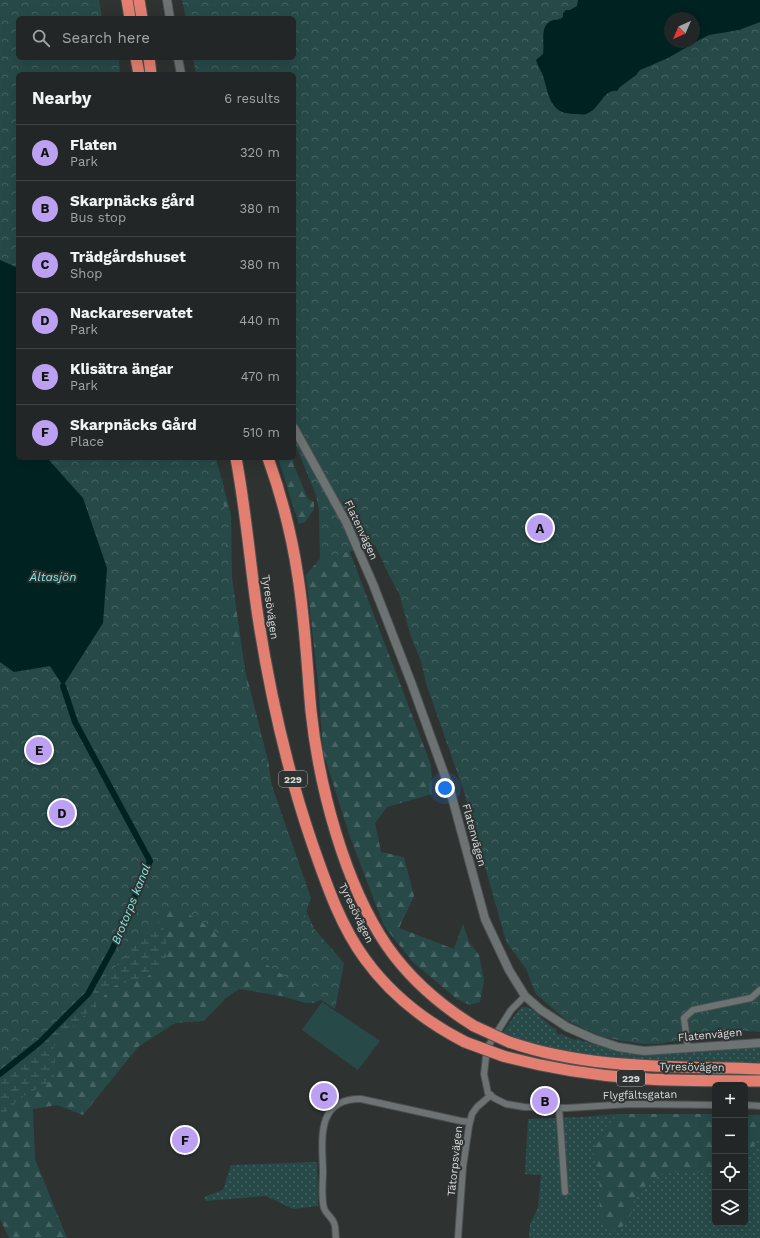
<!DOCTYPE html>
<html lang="en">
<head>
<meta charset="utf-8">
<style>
  :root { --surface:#222626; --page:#2a2e2e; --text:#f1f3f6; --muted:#a2a5a7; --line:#3f4343; --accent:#bca0f2 }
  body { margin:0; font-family:"Work Sans",sans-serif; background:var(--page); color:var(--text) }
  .controls { position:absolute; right:12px; bottom:12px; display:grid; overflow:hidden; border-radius:6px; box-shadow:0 4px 16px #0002 }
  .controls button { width:36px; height:36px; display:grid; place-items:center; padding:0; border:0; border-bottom:1px solid var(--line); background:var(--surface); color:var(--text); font:20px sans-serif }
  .compass { position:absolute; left:664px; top:12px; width:36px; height:36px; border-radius:50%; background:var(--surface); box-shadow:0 4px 16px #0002; rotate:224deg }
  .you { position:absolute; left:445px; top:788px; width:14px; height:14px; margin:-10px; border:3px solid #fff; border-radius:50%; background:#1a73e8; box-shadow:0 0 0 6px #1a73e833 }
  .badge { display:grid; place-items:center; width:26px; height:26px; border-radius:50%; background:var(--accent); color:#111; font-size:13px; font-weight:700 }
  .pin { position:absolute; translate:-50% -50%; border:2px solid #fff; box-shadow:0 1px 4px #0006 }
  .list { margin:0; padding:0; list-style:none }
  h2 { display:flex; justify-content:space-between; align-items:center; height:52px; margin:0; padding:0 16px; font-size:17px }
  h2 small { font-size:13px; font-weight:400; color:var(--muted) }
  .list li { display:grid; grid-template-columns:26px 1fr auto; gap:12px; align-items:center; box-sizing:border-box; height:56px; padding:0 16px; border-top:1px solid var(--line) }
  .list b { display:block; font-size:15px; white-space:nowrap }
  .list p { margin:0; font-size:13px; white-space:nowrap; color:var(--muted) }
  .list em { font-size:13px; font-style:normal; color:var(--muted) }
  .icon { flex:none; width:22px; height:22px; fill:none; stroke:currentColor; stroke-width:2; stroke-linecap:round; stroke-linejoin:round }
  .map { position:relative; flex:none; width:760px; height:1238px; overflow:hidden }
  .search { position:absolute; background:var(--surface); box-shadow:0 4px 16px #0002; left:16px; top:16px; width:280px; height:44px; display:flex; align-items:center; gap:10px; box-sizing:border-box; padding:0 14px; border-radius:6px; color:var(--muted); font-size:15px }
  .panel { position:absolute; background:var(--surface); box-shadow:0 4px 16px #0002; left:16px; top:72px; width:280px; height:388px; border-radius:6px }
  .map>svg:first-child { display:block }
  .grass { fill:url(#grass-dots) }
  .forest { fill:url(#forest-firs) }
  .wetland { fill:url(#wetland-marsh) }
  .park { fill:url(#park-crowns); fill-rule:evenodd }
  .pitch { fill:#274a49 }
  .water { fill:#002322; fill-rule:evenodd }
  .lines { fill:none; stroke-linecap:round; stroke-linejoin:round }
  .canal { stroke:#002322; stroke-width:6 }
  .minor-casing { stroke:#4c5050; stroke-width:8 }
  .tertiary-casing { stroke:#4c5050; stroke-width:10 }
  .motorway-casing { stroke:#4c5050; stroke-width:13 }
  .minor { stroke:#6d7272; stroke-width:6 }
  .tertiary { stroke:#6d7272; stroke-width:8 }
  .motorway { stroke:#e37f71; stroke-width:11 }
  .motorway-bridge-casing { stroke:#4c5050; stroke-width:13; stroke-linecap:butt }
  .motorway-bridge { stroke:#e37f71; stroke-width:11 }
  .labels { text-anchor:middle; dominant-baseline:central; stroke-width:4; stroke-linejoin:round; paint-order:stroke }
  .shield { fill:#2e3332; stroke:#a4a8a8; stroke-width:1 }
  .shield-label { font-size:10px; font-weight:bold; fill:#d7dada }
  .street-label { font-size:11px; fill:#d7dada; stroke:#2e3332 }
  .water-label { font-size:12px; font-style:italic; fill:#82e8e4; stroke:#2e3332 }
</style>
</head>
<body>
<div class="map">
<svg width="760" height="1238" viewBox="0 0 760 1238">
  <defs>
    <pattern id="grass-dots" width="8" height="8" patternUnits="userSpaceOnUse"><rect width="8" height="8" fill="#274a49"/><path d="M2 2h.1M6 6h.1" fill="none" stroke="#466463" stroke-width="1.8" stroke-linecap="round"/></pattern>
    <pattern id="forest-firs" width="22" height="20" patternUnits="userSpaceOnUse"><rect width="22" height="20" fill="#274a49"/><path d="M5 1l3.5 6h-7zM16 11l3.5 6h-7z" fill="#466463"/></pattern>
    <pattern id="wetland-marsh" width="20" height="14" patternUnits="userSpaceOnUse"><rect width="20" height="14" fill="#274a49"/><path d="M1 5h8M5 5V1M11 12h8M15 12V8" fill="none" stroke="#466463"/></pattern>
    <pattern id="park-crowns" width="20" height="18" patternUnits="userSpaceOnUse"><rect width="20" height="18" fill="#274a49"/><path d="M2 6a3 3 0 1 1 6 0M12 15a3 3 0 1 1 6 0" fill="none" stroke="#466463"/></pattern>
  </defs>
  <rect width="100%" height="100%" fill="#2e3332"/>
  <path class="grass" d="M522,1007C534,1006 538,1016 546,1022C549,1025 553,1028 557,1030L556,1032L559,1035L561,1034L575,1040L577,1039L612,1050L654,1055L760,1047V1062C703,1062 646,1062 589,1054C559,1050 531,1045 503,1032L518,1011Z
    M618,1114H715V1223H745V1115H760V1238H529L530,1224L538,1208L541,1175L525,1174L528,1119L583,1117Z
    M317,1162L318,1206L293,1209L266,1196L206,1201L204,1197L223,1190L231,1165Z"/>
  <path class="forest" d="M47,458H216L231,515L232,578L245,670L268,760L276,819L291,875L325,955L323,999L313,1003H306L281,996L239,989L226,998L204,1021L175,1023L138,1047L83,1115L57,1105L33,1109L35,1159L67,1238H9L0,1219V662Z
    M278,458H293L294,466L308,499L314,502V509L305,522L299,524Z
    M340,535L349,550L431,765L432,794L387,807L375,823L381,852L404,857L414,896L399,928L454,949L463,924L469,942L479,955L484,980L480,1002L470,1005L457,999L413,962L384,926L350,837L323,752L318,682L306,575Z
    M618,1114H715V1174L683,1171L659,1175L653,1179L635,1196L631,1214L623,1226L618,1231C613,1230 607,1231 604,1226C597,1213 601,1191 599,1176C598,1165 591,1159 595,1147C599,1133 608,1124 618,1114Z
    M745,1115H760V1138L752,1148L745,1161Z"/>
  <path class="wetland" d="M159,921L163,925L166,941V960L163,966L145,978L133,982L123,983L114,986L55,1045L53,1049L55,1055L54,1079C44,1087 32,1090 21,1098C13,1104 10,1110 0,1115V1080L22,1063L91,996L99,983Z"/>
  <path class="park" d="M0,0H99L102,18H18V58H119L120,74H18V458H213L223,482V502L228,520L226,545L230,573L228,611L233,639L240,656L272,786L311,898L304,917L344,963L335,1009L175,905L23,1061L0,1079Z
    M182,0H760V1032L746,1031L698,1037L658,1044H644L622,1041L600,1036L566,1020L536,994L526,969L507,943L504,934L464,792L426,683L421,661L410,634L399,593L389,575L375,545L320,559L319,511L316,495L294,441V74H196L193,58H294V18H186ZM670,18H694V42H670Z"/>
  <path class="pitch" d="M322,1002L380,1041L358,1070L302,1030Z"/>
  <path class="water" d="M578,0H760V22L739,30L709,35L699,40L668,58L640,70L636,75L620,87L617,91C606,89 601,103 594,109C584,117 585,114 574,114C552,114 549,98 544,79C542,72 538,67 536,60L543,54C545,45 539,26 551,21C555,19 558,21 563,17V13L566,10H570L577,6ZM670,18H694V42H670Z
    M0,260L18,268V458H47L83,498L107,568L103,623L63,686L50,666L14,672L0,662Z"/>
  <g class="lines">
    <path class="canal" d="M0,1074L40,1042L88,994L113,948L150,861L75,722L63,686"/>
    <defs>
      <path id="minor" d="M525,996L511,1010L487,1048L484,1074L488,1093L494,1098L506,1104L524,1107L567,1108L630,1104L715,1105
        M688,1048L684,1018L693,1010L751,998L760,990
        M745,1105L760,1106
        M559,1108L565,1192
        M336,1238C335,1233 336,1227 334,1223C332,1217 325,1213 324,1208C321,1198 323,1181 323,1171C322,1139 316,1098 361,1099L461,1121L470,1122
        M458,1238L463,1167L469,1126L472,1114L477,1107L491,1095"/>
      <path id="tertiary" d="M167,0L170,18
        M178,58L181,74
        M294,428L346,522L373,584L411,682L450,790L485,919L509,970L525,996L541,1010L567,1027L594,1039L618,1047L644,1051L760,1043"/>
      <path id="motorway" d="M127,0L130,18
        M139,0L142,18
        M136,58L139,74
        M149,58L151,74
        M236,458C246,511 250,564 258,617C270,694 287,770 312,843C326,883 340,925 365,959C391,995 426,1022 465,1042
        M268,458C282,497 292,536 298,577C305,621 307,666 311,711C319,786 344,883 387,946C410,979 440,1005 474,1026
        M509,1042C590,1070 675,1066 760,1069
        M503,1056C547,1068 590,1075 635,1078C677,1082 719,1080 760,1081"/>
    </defs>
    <use href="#minor" class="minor-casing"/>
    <use href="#tertiary" class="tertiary-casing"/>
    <use href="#motorway" class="motorway-casing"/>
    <use href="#minor" class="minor"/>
    <use href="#tertiary" class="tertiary"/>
    <use href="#motorway" class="motorway"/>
    <defs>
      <path id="motorway-bridge" d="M474,1026L509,1042
        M465,1042L503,1056"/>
    </defs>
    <use href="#motorway-bridge" class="motorway-bridge-casing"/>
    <use href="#motorway-bridge" class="motorway-bridge"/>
  </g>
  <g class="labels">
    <g class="shield">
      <rect x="279" y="771" width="28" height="16" rx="3"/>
      <rect x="617" y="1070" width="28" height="16" rx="3"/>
    </g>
    <g class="shield-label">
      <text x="293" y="779">229</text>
      <text x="631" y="1078">229</text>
    </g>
    <g class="street-label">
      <text transform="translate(361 530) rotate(65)">Flatenvägen</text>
      <text transform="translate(270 607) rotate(82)">Tyresövägen</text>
      <text transform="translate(474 835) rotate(75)">Flatenvägen</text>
      <text transform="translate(356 913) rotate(64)">Tyresövägen</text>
      <text transform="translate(710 1035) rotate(-5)">Flatenvägen</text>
      <text transform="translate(692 1067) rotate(1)">Tyresövägen</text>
      <text transform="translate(640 1095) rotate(-1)">Flygfältsgatan</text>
      <text transform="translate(455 1161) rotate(-84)">Tätorpsvägen</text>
    </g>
    <g class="water-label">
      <text x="53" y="577">Ältasjön</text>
      <text transform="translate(131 904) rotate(-68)">Brotorps kanal</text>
    </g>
  </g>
</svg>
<div class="controls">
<button>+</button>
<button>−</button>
<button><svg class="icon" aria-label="locate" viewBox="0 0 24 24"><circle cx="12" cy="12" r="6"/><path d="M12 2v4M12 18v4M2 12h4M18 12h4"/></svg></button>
<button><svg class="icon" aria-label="layers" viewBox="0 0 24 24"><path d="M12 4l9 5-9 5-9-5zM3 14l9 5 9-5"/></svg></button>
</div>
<svg class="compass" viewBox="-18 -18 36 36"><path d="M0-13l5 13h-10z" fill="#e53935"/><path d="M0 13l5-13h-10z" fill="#a2a5a7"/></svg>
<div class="you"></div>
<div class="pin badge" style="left:540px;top:528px">A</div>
<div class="pin badge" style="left:545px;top:1101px">B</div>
<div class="pin badge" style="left:324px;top:1096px">C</div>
<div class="pin badge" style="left:62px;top:813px">D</div>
<div class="pin badge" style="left:39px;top:750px">E</div>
<div class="pin badge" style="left:185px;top:1140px">F</div>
<div class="search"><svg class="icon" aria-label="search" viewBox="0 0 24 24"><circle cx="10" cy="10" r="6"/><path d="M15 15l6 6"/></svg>Search here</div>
<section class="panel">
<h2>Nearby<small>6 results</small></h2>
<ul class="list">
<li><span class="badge">A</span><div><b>Flaten</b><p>Park</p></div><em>320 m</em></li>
<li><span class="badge">B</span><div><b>Skarpnäcks gård</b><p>Bus stop</p></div><em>380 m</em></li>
<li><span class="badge">C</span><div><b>Trädgårdshuset</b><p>Shop</p></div><em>380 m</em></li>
<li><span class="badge">D</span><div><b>Nackareservatet</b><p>Park</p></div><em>440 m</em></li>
<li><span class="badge">E</span><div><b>Klisätra ängar</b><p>Park</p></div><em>470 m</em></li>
<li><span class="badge">F</span><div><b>Skarpnäcks Gård</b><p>Place</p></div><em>510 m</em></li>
</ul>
</section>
</div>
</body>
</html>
